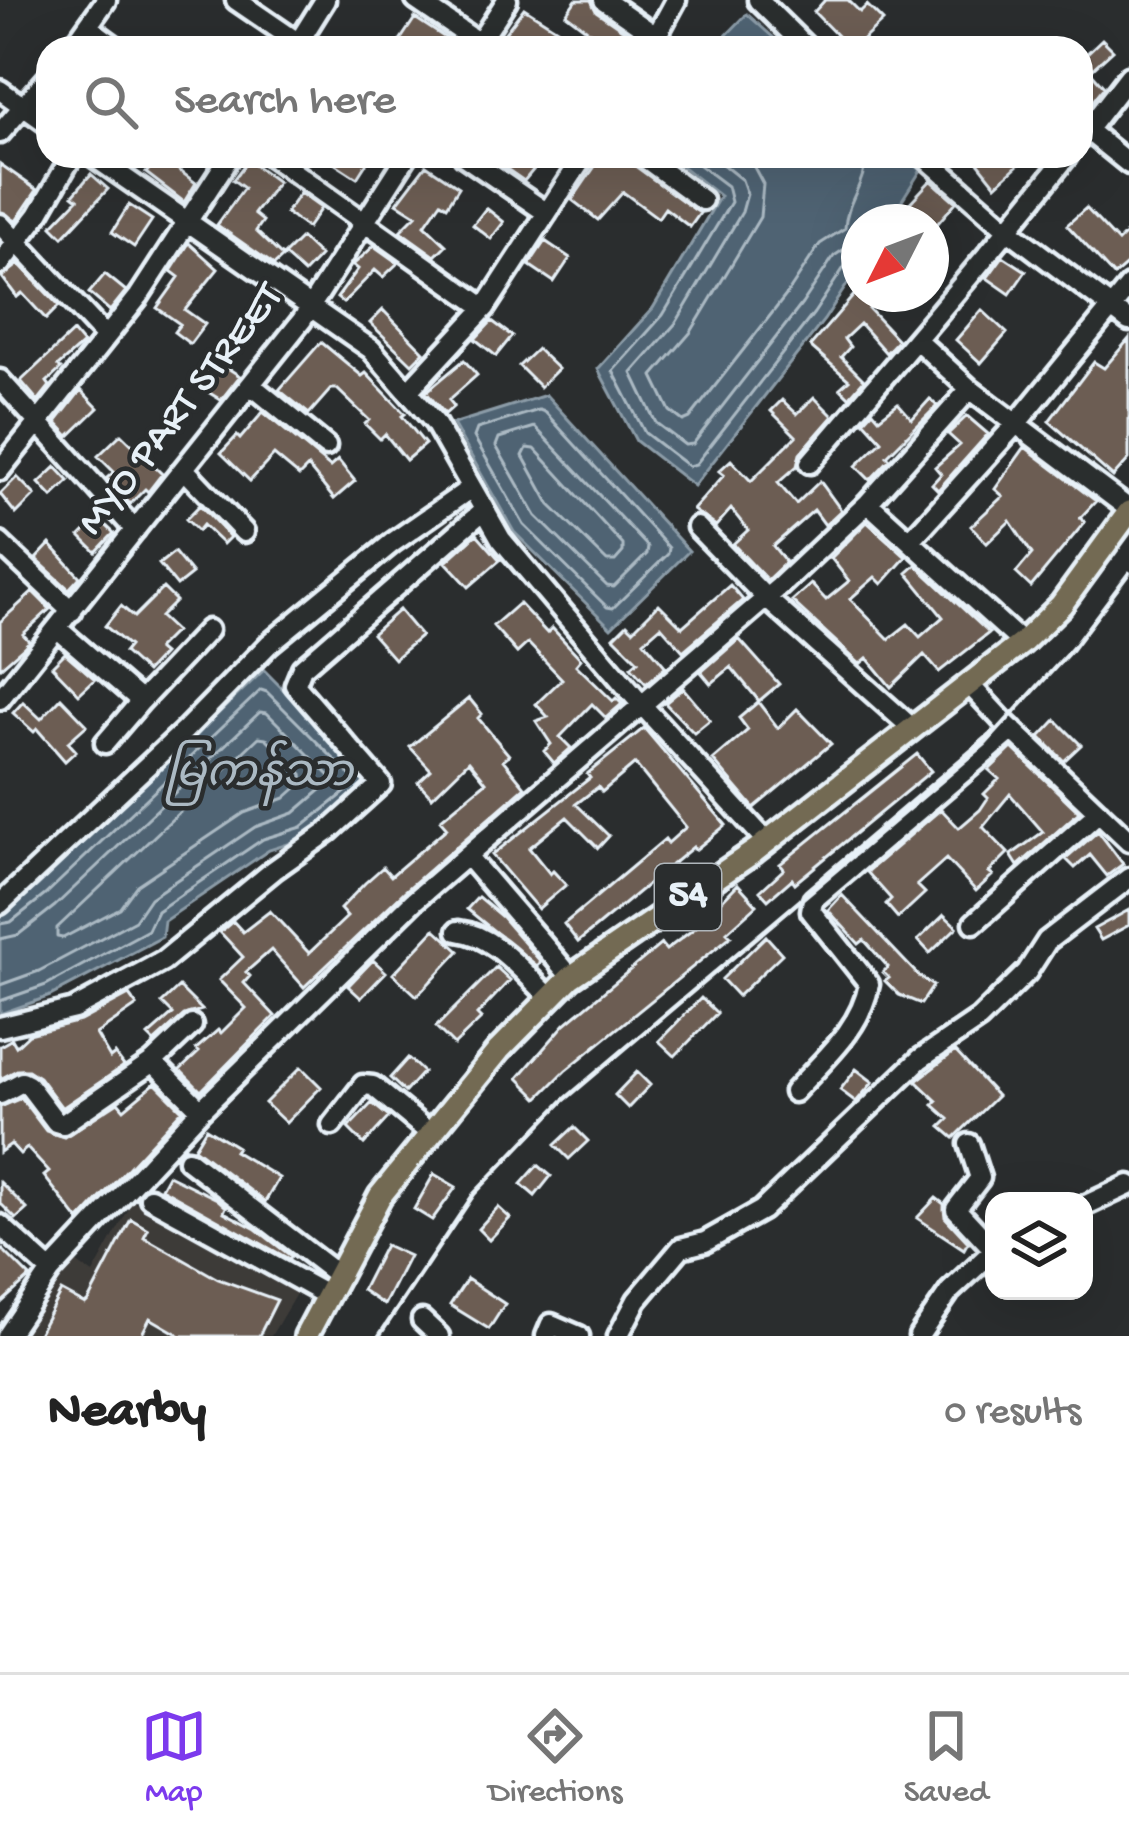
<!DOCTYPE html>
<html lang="en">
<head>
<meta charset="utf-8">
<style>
  :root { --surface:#fff; --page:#f6f6f6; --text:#222; --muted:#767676; --line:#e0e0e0; --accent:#7c3aed }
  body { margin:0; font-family:"Gochi Hand","Noto Sans Myanmar",sans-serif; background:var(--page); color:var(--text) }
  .controls { position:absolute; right:36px; bottom:36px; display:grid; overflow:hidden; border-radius:24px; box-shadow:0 12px 48px #0002 }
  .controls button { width:108px; height:108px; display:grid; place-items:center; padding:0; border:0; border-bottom:3px solid var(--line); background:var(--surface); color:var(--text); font:60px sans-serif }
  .compass { position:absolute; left:841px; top:204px; width:108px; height:108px; border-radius:50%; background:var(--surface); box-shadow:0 12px 48px #0002; rotate:228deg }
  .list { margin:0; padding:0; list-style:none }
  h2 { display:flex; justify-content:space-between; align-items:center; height:156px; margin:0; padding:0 48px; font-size:51px }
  h2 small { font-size:39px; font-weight:400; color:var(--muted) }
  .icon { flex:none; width:66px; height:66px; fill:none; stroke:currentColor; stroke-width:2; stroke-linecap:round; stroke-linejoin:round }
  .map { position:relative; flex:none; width:1129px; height:1336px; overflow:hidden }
  .search { position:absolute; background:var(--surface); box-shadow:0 12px 48px #0002; left:36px; right:36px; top:36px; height:132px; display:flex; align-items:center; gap:30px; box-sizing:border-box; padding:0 42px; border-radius:36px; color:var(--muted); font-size:45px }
  .sheet { height:336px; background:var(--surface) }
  nav { display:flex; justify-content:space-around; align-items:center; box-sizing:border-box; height:168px; border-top:3px solid var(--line); background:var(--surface); font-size:33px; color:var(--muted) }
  nav a { display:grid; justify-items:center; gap:6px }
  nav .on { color:var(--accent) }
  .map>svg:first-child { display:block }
  .built { fill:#3e3b39 }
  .water { fill:#4f6473; stroke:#8c9ca8; stroke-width:3 }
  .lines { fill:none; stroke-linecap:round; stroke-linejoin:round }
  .shore { stroke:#abb9c3; stroke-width:3 }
  .building { fill:#6c5d53; stroke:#e8f1f8; stroke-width:3 }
  .minor-casing { stroke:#e8f1f8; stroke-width:27 }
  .major-casing { stroke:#e8f1f8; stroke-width:30 }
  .minor { stroke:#2a2d2e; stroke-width:18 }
  .major { stroke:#736b52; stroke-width:21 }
  .rail { stroke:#e8f1f8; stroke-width:4.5 }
  .labels { text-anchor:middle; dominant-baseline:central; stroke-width:9; stroke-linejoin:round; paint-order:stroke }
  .shield { fill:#2a2d2e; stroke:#afb6bb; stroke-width:3 }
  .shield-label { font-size:39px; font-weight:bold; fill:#e8f1f8 }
  .street-label { font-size:42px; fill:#e8f1f8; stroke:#2a2d2e }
  .water-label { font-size:45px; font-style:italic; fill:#abb9c3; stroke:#2a2d2e }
</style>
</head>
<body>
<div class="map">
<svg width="1129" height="1336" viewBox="0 0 1129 1336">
  <rect width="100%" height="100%" fill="#2a2d2e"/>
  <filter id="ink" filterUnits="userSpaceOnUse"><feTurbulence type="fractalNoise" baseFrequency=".00833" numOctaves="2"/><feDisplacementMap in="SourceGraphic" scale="24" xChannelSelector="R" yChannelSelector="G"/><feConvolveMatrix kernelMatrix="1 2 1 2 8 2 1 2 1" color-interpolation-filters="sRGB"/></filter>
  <g filter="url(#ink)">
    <path class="built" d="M133,1201L297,1292L271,1336H22L70,1258L93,1274Z"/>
    <path class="water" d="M747,14L785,48H714Z
      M669,156H905L921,170L888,222H859V266L824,320L694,486L636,441L598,369L653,308L720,196Z
      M546,395L689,551L611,628L514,532L453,424Z
      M264,670L375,782L307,838L269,850L164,921L162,937L50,996L0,1014V916L37,886Z"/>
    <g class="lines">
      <path class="shore" d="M687,156L727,186L731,202L663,315L613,371L645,433L688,466L696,464L814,313L845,266L859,261
        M712,156L742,180L747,194L742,212L676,323L632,373L656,423L685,445L693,444L802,304L834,256L846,248L859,246
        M742,156L754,167L763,184L760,217L691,332L653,376L670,411L683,421L690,418L787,294L820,244L845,228C846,201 867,182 865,156
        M539,410L545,412L669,548L668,554L613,608L607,607L524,525L474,437L477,429Z
        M535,427L648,547L647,554L614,587L607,586L536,516L496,446L499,438Z
        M527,448L535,449L623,545V552L615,561H607L550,505L523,456Z
        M259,737L266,738L302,774L303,782L285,798L244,813L137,885L120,908L63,938L57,937V928Z
        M0,924L11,922L45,895L261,690L267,692L354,779L353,786L302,827L263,839L157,911L148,930L46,985L0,1001
        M0,939L18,935L55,906L260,712L267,713L330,776L329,783L294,813L255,827L150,898L135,920L39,971L0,985"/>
    </g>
    <path class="building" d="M576,0H591L596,11L638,40L632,48H597L602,41L566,14Z
      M825,0H848L860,12L867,5L883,21L854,48H849L814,12Z
      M524,8L557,29L549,43L544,40L538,48H499L498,42Z
      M415,18L447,39L442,48H395Z
      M1102,39L1113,50L1090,71L1104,87L1081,116V59Z
      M160,156L196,183L184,202L146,173Z
      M323,156H371L357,178Z
      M488,156H545L524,181Z
      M602,156H623L700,213L690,227L665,208L658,218L623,192L598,220L572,200Z
      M973,156H1010L1018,165L996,185Z
      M248,160L278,182L254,214L263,221L256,231L283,257L274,265L217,225L244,188L233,180Z
      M0,164L37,190L16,221L0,211Z
      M426,165L459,187L447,206L441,202L425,225L446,245L435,256L400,231L416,215L397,203Z
      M91,174L108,189L63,237L52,226L78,199L73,195Z
      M931,180L956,202L932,230L931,222H923L906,207Z
      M300,193L321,208L307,228L286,213Z
      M129,205L152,220L134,247L112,232Z
      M486,208L504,222L491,239L473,225Z
      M1086,208L1118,242L1129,231V263L1114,276L1067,225Z
      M301,238L320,256L304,273L284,255Z
      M545,241L570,258L554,282L529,265Z
      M189,243L218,269L185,310L205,324L190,344L174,332L180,324L157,308L179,277L171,271Z
      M374,246L398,263L383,277L375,270L343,303L337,298L358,269L353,265Z
      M1003,256L1026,271L1010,294L987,278Z
      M19,264L59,306L46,319L22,293L17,297L2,277Z
      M105,274L126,291L110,311L89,293Z
      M855,294H880L869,309L898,340L886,353L860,324L844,339L850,347L841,357L864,380L849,397L840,388L849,380L810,346Z
      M383,310L424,352L412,364L370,323Z
      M982,310L1007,333L981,363L956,340Z
      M492,321L512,336L496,356L475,339Z
      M73,332L83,344L58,366L61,369L47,382L50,386L38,401L21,381Z
      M1129,339V459L1113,477L1049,421L1094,362L1104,368Z
      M321,342L362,376L366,373L405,414L402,416L425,444L406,460L385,434L380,439L365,424L369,420L337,389H331L309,414L279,390Z
      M537,349L558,369L540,387L519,366Z
      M212,358L240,376L221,400L195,384Z
      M464,360L477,375L449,400L454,406L445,414L426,392Z
      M81,390L98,408L69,436L56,422Z
      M814,397L833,416L800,454L797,466L778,483L796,504L820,481L841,510L825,525L814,510L773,546L786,562L767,580L733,544L748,530L731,509L716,526L693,510L724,475L719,471L731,460L751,481L796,436L771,411L782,400L797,414Z
      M930,399L937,406L887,456L890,459L870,480L856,466L882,441L864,421L873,411L879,418L898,403L912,419Z
      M263,412L330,467L338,460L355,481L334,499L308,467L299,476L274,455L250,481L221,453L237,436L240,439Z
      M967,416L988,434L938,490L932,484L941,474L935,467L960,445L948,434Z
      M121,434L162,474L148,492L145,489L130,504L107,478L114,472L98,456Z
      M1025,447L1096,501L1080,518L1085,522L1031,587L1016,573L1032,554L1010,521L987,543L971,526L1003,496L995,489Z
      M56,467L69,481L52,497L39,483Z
      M17,477L35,495L16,514L0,494Z
      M200,505L230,537L223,544L203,525L198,531L186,519Z
      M98,518L114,533L96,552L80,536Z
      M867,522L906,557L882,584L875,577L850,599L889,639L908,624L920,637L943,617L907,573L916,565L989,633L939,672L924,655L891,687L867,658L860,664L792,601L811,584L826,600L849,581L831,558Z
      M477,534L500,560L469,587L446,562Z
      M50,544L80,577L69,589L36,559Z
      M174,552L192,574L177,586L159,564Z
      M730,585L743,600L683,651L661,626L644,641L666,667L646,684L631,667L638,661L614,637L627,624L633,630L659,604L682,627Z
      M163,588L176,601L160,617L175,631L157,649L163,654L146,672L124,652L129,646L105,626L121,606L134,617Z
      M33,592L50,609L23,634L29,641L24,647L0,668V622Z
      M519,603L547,633L552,628L581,659L576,665L613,701L616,698L622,704L606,718L592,704L560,737L571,748L554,763L544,751L551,744L536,721L548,717L536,704L562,679L528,643L517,653L493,626Z
      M399,610L421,636L394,659L372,634Z
      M739,639L779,684L759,701L731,667L711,684L701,672Z
      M65,653L95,679L79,694L52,666Z
      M683,688L710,720L694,733L665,703Z
      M61,698L87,725L68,742L76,751L65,761L37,729L34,732L13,713L23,702L41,719Z
      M469,698L482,714L478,718L509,755L503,760L525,787L405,891L304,987L271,950L246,972L250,976L244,983L275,1016L201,1091L180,1070L199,1052L196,1049L218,1030L221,1033L246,1008L219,980L243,957L220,932L233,921L243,932L270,911L309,953L347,917L340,909L365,883L383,867L391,876L447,828L440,820L486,782L469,761L432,797L418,782L431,770L410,747Z
      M758,702L778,728L797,709L831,744L754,808L713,760L748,730L739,718Z
      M1056,720L1081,745L1064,761L1040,737Z
      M644,728L726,825L695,850L693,847L578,942L564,924L665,839L668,843L686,827L635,764L602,792L598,787L576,804L609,836L598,848L567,817L529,848L550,874L553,871L566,885L538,909L492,855L590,778L587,774Z
      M1012,748L1079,812L1018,866L1011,855L1043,832L1010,794L983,827L1008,853L989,872L993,875L976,891L946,859L917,885L925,893L898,918L886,904L891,899L867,872L941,809L959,828L980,810L988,798L984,794L999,779L989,770Z
      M917,754L931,771L795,883L792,879L768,900L760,891L784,869L780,864Z
      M1098,831L1123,864L1107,876L1090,855L1075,868L1066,859Z
      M738,884L757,905L727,932L731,936L566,1070L538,1098L518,1078L565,1024L661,944L666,950L695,928Z
      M842,895L919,976L933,986L921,1004L899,995L885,981L889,978L883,972L888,967L864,940L859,944L828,910Z
      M478,897L502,917L541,962L537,966L467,909Z
      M1129,910V925L1101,940L1094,929Z
      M944,915L957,927L930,953L918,940Z
      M435,929L459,951L417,996L393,974Z
      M766,936L782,954L738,996L722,979Z
      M373,960L386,972L361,998L348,986Z
      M496,967L510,980L477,1015L481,1019L454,1045L436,1027Z
      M179,987L202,1010L184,1015L154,1042L148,1036L173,1014L162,1003Z
      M129,995L137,1006L96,1034L110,1058L115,1054L124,1066L62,1108L39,1077L28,1070H17L0,1079V1046L12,1039L16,1046L29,1034L80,1021Z
      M701,998L717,1013L675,1056L659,1041Z
      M955,1051L997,1096L954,1138L941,1127L949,1119L933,1105L937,1101L916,1081Z
      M408,1058L423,1072L405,1092L390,1078Z
      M301,1067L321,1087L286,1123L265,1103Z
      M856,1069L873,1082L856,1102L840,1090Z
      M637,1072L650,1085L628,1108L615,1095Z
      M155,1083L182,1110L79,1221L44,1176L49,1172L27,1148L20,1154L11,1144L0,1152V1107L21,1098L46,1131L64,1137L118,1102L124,1109Z
      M372,1103L389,1117L364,1144L348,1128Z
      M574,1127L588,1141L569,1159L555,1145Z
      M206,1128L237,1147L234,1151L279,1178L265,1202L194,1148Z
      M538,1165L551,1176L535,1196L521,1184Z
      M434,1174L456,1187L432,1220L414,1209Z
      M168,1175L217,1199L226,1207L224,1212L256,1229L291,1256L289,1259L161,1188Z
      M0,1182L27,1209L16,1219L0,1203Z
      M936,1198L944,1204L945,1217L968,1242L964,1249L917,1218Z
      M498,1207L510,1218L489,1240L478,1229Z
      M131,1219L148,1229L144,1237L218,1279L277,1300L259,1336H181L150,1318L141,1336H37L61,1291L85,1304L88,1301Z
      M385,1245L409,1256L384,1305L362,1290Z
      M0,1247L30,1277L0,1304Z
      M467,1279L505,1304L489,1329L450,1305Z"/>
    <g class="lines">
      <defs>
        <path id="minor" d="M236,0L306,48
          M416,0L486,48
          M604,0L657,37
          M758,0L807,48
          M88,27L117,48
          M72,48L106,0
          M295,48L325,0
          M476,48L507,0
          M650,48L676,0
          M0,90L48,124
          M1087,130L1129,164
          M0,133L48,78
          M1081,138L1129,76
          M93,156L371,349L435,423L501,539L640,703L767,842
          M271,156L485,308
          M464,156L547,213
          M642,156L702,200
          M924,156L1007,229L1129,321
          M0,224L106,337
          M0,264L38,215L72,156
          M918,341L970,389L1129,509
          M0,380L135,530
          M251,385L326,446
          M408,391L485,308L584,156
          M810,463C897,362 984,261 1067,156
          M184,469L244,532
          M0,470L139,296L230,156
          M868,503L1022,643
          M697,527L766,598L912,728
          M910,541L1016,424L1129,286
          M0,543L72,611
          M59,630L141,701L208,630
          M969,684L1004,722L1129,841
          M0,699L302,320L407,156
          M105,743L141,701
          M468,857L571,977
          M0,904L184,731L269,644L392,543L471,488
          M974,923L1099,812
          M458,931C495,935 524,974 551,998
          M0,1027L74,1009L163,961L274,870L329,831L381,784L295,685L302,668L484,510
          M153,1062L192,1025
          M794,1092C824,1059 861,1029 869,984L811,911L813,900L1013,730
          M0,1094L22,1082L28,1085L56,1122L63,1124L153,1062L201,1110
          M332,1125L363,1085L373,1086L431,1134
          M969,1144L980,1178L956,1209L994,1250
          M188,1160L339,1276
          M150,1198L328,1296
          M1084,1206L1129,1185
          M0,1225L51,1271
          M422,1320L439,1336
          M7,1336L51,1271L201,1110L414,901L779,587L868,503L970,389
          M546,1336L551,1324L579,1336
          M618,1336L637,1300L681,1248L705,1242L762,1210L920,1059L979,1019L1027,972L1047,941L1129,878
          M919,1336L950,1291L994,1250"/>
        <path id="major" d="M306,1336L380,1196L499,1050L571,977L755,851L1022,643L1061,605L1129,512"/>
      </defs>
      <use href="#minor" class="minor-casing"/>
      <use href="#major" class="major-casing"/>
      <use href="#minor" class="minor"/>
      <use href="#major" class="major"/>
      <path class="rail" d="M379,1336L474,1194L563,1101L985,744L1072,649L1129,573"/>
    </g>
  </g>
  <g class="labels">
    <rect class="shield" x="655" y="864" width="66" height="66" rx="9"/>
    <g class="shield-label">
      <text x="688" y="897">54</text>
    </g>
    <g class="street-label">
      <text transform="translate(182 411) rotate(-52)">MYO PART STREET</text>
    </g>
    <g class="water-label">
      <text x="259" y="776">မြကန်သာ</text>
    </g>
  </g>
</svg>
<div class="controls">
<button><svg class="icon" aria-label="layers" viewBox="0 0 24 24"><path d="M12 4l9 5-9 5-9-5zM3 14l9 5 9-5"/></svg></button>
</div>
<svg class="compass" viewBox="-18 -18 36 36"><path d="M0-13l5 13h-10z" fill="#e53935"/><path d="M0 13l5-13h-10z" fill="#767676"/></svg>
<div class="search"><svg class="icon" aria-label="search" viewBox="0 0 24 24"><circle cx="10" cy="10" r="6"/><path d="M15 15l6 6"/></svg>Search here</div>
</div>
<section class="sheet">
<h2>Nearby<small>0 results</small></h2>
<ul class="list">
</ul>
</section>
<nav>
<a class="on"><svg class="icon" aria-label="map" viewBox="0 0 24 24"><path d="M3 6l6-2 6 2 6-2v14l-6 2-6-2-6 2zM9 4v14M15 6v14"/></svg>Map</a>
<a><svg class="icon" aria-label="directions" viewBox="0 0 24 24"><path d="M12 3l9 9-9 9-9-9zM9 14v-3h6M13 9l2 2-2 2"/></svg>Directions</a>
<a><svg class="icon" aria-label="saved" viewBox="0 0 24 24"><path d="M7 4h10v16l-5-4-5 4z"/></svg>Saved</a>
</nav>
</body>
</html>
